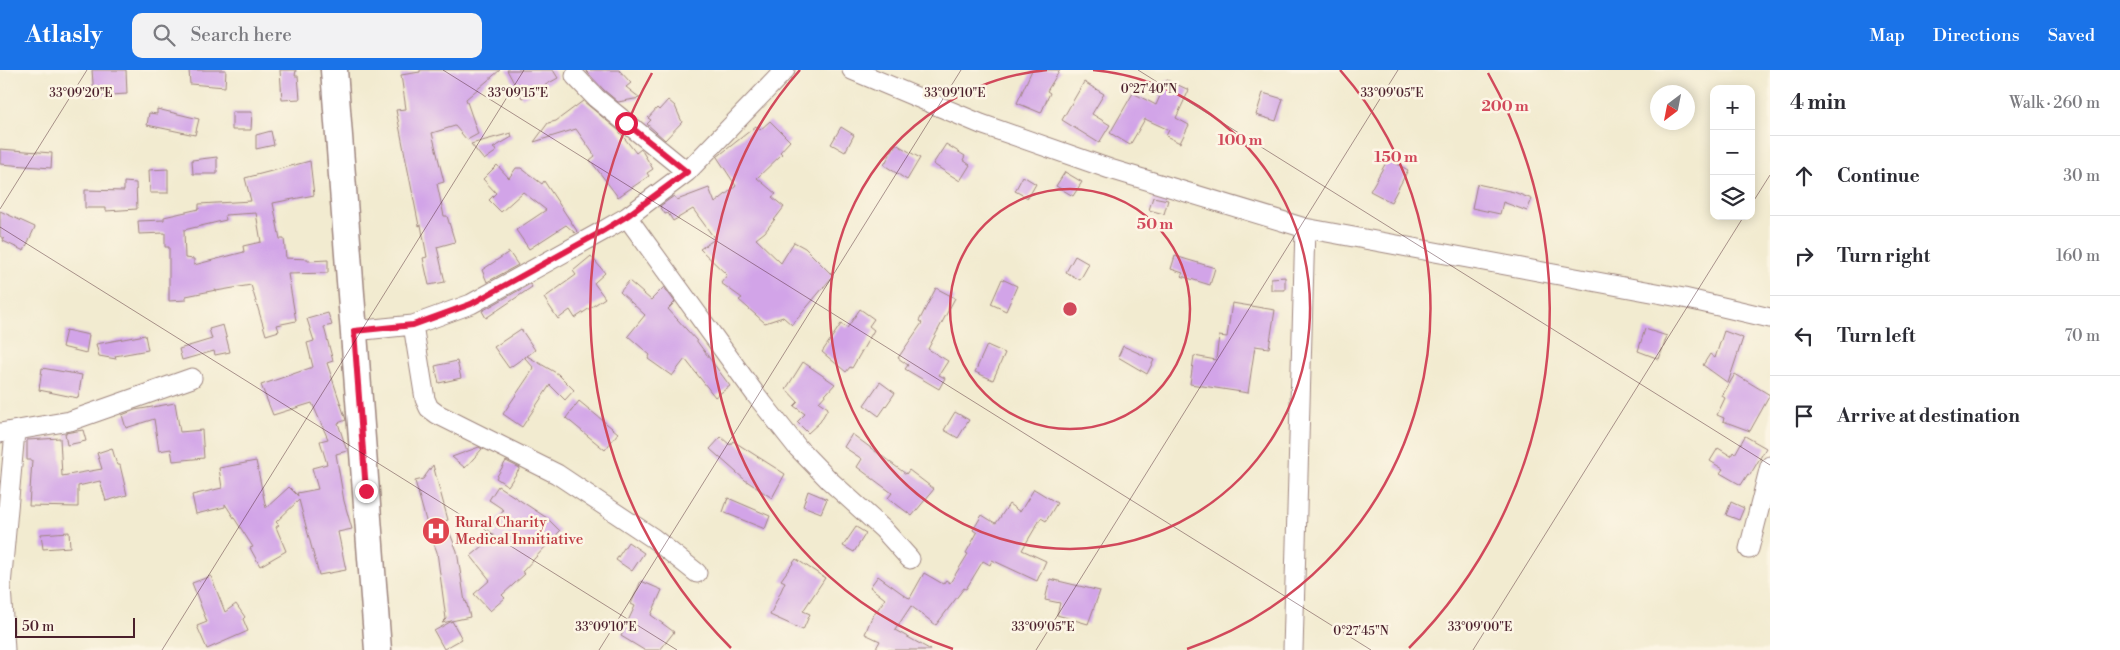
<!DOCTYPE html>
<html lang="en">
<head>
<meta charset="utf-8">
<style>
  :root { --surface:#fff; --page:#f2f2f3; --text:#2b2b33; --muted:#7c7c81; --line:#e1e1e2; --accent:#1a73e8 }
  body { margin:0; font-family:"Libre Bodoni",serif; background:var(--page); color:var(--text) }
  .controls { position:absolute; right:15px; top:15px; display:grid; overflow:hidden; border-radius:10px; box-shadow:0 2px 12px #0003 }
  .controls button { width:45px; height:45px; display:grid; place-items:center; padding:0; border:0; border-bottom:1px solid var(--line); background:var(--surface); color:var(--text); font:25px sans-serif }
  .compass { position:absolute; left:1650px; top:15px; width:45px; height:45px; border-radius:50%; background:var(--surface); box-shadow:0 2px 12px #0003; rotate:212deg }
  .scale { position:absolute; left:15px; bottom:12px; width:120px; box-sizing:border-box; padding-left:5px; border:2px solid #4a1f2b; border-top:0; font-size:14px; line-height:18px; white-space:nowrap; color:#4a1f2b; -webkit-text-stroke:4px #fcf5e5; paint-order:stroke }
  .stop { position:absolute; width:15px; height:15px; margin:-11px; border:4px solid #e11d48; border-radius:50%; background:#fff }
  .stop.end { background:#e11d48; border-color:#fff; box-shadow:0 1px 5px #0008 }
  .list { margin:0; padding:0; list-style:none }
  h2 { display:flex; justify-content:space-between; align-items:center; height:65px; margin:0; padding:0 20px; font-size:21px }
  h2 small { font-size:16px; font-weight:400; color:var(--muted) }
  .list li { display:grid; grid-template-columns:32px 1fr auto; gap:15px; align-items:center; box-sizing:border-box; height:80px; padding:0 20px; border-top:1px solid var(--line) }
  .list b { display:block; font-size:19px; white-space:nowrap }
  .list em { font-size:16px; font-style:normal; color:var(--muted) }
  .icon { flex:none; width:28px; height:28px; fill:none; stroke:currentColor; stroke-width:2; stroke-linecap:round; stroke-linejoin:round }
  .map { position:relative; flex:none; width:1770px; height:580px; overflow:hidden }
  header { display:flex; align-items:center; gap:30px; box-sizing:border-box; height:70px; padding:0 25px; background:var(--accent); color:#fff }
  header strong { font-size:24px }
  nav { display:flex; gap:28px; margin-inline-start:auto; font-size:18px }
  .search { width:350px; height:45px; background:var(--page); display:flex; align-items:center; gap:12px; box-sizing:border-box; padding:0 18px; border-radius:10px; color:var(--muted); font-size:19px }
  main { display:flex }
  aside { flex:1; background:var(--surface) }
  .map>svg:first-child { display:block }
  .building { fill:#d2a4e8; fill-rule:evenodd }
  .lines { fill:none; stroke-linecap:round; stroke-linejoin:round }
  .street-casing { stroke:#9e857e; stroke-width:21 }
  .secondary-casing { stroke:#9e857e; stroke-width:29 }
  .street { stroke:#fff; stroke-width:19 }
  .secondary { stroke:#fff; stroke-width:26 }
  .route { stroke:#e11d48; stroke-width:6 }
  .ticks { fill:none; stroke:#4a1f2b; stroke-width:1; stroke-opacity:0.45 }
  .ring { fill:none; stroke:#d1495b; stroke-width:2.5 }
  .labels { text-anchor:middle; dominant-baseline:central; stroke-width:5; stroke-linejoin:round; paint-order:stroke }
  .health-label { font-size:15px; fill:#be3a42; stroke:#fcf5e5; text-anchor:start }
  .ticks-label { font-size:12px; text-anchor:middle; fill:#4a1f2b; stroke:#fcf5e5; stroke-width:5; stroke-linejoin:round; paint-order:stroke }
  .centre { fill:#d1495b; stroke:#fcf5e5; stroke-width:2.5 }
  .ring-label { font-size:15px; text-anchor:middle; font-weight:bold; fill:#d1495b; stroke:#fcf5e5; stroke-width:5; stroke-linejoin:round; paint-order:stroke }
</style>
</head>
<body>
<header>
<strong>Atlasly</strong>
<div class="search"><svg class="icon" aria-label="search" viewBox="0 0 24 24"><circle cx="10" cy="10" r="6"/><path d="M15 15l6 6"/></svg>Search here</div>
<nav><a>Map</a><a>Directions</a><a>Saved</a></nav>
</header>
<main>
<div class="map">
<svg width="1770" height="580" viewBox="0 0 1770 580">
  <rect width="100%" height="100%" fill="#fcf5e5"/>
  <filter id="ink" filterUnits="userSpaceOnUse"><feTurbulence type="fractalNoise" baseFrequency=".02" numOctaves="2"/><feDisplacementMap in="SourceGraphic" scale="10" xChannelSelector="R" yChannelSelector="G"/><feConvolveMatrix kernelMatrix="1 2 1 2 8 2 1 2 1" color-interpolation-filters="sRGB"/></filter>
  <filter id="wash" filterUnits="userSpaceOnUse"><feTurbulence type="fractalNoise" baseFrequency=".0096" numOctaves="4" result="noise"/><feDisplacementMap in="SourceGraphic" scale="20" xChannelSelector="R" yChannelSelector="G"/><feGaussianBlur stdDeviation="1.12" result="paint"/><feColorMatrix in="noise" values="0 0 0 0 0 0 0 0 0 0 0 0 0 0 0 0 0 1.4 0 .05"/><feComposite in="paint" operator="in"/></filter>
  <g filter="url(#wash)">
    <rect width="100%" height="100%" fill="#f2ebd0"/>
    <g id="blocks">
      <path class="building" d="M92,0H126L127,24L94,26Z
        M189,0H226L225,17L190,14Z
        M280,0H296L295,6H298L300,29L282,30Z
        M420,0H500L466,29L478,64L467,70L455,56L432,63L444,112L437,114L444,146H447L455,172L437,177L445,212L429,215L423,188L427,187L421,155L419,156L396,40L406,39L401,5L420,2Z
        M507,0H553L558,8L522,28Z
        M585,0H619L631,13L626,17L640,28L618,32L604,20Z
        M1032,0H1060L1047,21L1050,23L1041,43L1017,33Z
        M1167,10L1189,20L1176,48L1189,55L1180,73L1166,66L1169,60L1145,49L1130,75L1110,63L1133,23L1156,35Z
        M1084,12L1104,24L1092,44L1110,55L1099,73L1062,50Z
        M1263,23L1283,29L1276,51L1256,45Z
        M668,30L675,36L682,52L665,70L647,54L651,50L648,48L657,38L659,40Z
        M583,31L618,60L636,83L641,79L653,99L647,103L649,106L618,127L590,90L595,86L576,59L534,72L548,53L556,51Z
        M157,39L199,49L195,65L147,55L149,43L157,44Z
        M232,42H252L251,60H232Z
        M770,51L790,71L780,82L782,84L757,108L776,124L772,127L784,137L765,162L756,169L781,193L794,172L805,178L833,206L792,255L783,247L765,253L739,230L742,228L721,213L727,205L700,179L715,169L693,139L673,151L668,143L665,144L660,136L674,126L677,130L709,118L715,133L736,116L717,87L756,56L760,60Z
        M841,57L854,65L845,82L831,74Z
        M271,61L274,75L256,79V65Z
        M511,63L512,67L493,78L497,81L484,90L471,74Z
        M896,74L920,88L907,110L884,95Z
        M946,74L965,86L963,90L970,95L960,111L933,94Z
        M0,79L52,83L51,98L0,94Z
        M217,87V104H193L192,90Z
        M1388,89L1408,100L1391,132L1370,121Z
        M310,91L314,125L273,133L280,169H284L286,188L308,189V191L328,190V203L288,204L296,251L277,255L279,261L266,265L251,215L216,221V220L186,226V230L169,231V177H165V163L139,164L138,151L164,150V147L199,139V134L251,131L245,108ZM256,143L261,172L243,176L244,182L194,195V189L185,188L184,160L226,150L225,145Z
        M497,95L509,108L516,98H521L542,114L544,111L577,161L575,163L566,155L529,179L516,160L546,140L523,122L501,142L489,130L496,123L483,109Z
        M168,99V123H150L149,100Z
        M1065,102L1082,112L1073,126L1056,116Z
        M1023,106L1036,114L1028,128L1015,121Z
        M124,112L136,113L137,139L106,141V138H85V120L124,121Z
        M1477,114L1514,122L1532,129L1527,141L1503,132L1500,144L1472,138Z
        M1153,127L1168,130L1164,144L1149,140Z
        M0,141L35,157L24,181L3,171L4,169L0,166Z
        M509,182L518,195L487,212L482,200Z
        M591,186L605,203L594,213L605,228L575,248L570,240L558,249L544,228L576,205L573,201Z
        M1075,186L1089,194L1080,210L1066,202Z
        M1175,186L1215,198L1210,215L1181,206L1183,203L1171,199Z
        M1285,207V220H1271V208Z
        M1002,209L1017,216L1006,241L991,234Z
        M629,211L651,230L664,217L675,232L668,239L696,270L730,316L715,327L685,289L672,306L648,289L650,285L628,266L645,245L620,222Z
        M530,214L532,217L486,248L482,241Z
        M936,218L955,228L928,279L948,291L939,305L945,308L939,319L905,299L908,295L898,288L922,253L919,251Z
        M1232,233L1275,240L1269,278L1255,276L1248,323L1190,314L1194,286L1216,290L1219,266L1227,267Z
        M860,239L874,249L869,256L874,260L852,298L850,297L846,302L822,282L841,254L847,258Z
        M328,243L332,255L324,257L333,291L327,293L346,350L338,353L347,381L336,384L344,431L352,459L338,462L346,500L319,505L299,430L276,452L279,455L276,457L286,481L260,496L250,478L253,477L225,434V437L196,444L192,425L222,418L219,398L256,391L266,438L289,417L298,426L297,423L318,419L312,398L327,394L320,371L328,369L312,333L273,345L261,315L313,297L307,273L314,271L307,249Z
        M223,255L230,282L215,285L214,281L182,290L179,279L212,269L209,259Z
        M521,259L535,280L527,286L558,304L574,320L565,330L550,315L522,357L503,344L534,298L525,288L526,286L509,298L494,277Z
        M1645,259L1667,266L1659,289L1638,281Z
        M66,260L89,265L86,283L62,277Z
        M1724,261L1743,268L1728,313L1703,295L1710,284L1715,288Z
        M145,265L148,280L115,286L116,289L99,286L96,274Z
        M987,275L1005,283L993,310L975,302Z
        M1123,276L1154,290L1147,304L1118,287Z
        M457,291L461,308L439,313L435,296Z
        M803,292L835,314L819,332L828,338L820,352L808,363L797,352L805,344L794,336L798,332L786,319Z
        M42,298L82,305L78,328L39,320Z
        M1735,304L1770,325L1750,361L1723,351L1724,348L1717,345L1725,328L1722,326Z
        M880,312L895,323L879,346L864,335Z
        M579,331L618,363L605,380L566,348Z
        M175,333L180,362L202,360L204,388L173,391L171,379L159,381L154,349L126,358L122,345L135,340Z
        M955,342L969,350L958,368L944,360Z
        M83,360L86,371L67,375L65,363Z
        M852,364L906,404L909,400L934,419L912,446L888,428L892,423L857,397L862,389L844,377Z
        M1745,366L1766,378L1750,405L1748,404L1741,415L1720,403L1723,399L1710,391L1718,378L1731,386L1733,382L1735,384Z
        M721,367L730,375L733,371L785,404L772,428L745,410L710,379Z
        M60,368L62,406L102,399L97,383L112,378L117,395H120L127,425L106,431L100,411L78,416V437L29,436L32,390H27V370Z
        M479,377L482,379L465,398L452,387Z
        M506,391L520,398L508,416L496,408Z
        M433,395L448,450L445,451L457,481L465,532L466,531L470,547L442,553L446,549L437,482L428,458L415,411L423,409Z
        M498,416L547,448L560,461L522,502L525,504L502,525L505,528L490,541L474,524L490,510L471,486L495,466L488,460L504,440L489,430Z
        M1034,419L1057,433L1046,451L1041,448L1022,480L1046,491L1037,511L992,490L990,495L983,491L966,519L964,518L936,555L911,536L895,560L931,580H875L880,571L865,564L871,549L885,529L870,517L878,506L907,527L910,528L924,503L943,514L946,510L950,513L968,484L966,483L977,463L973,460L982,445L995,453L997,452L1009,434L1020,442Z
        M808,421L827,429L821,443L803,436Z
        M728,428L770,446L765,459L723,442Z
        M1731,432L1744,438L1739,450L1726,445Z
        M856,457L866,463L854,482L843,476Z
        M69,462L70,477L43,479L41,464Z
        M628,472L644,483L632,501L616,490Z
        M796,489L825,508L803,541L810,544L803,560L770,545L785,512L781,510Z
        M211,506L225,542L236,534L245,547L243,549L248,561L207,579L197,556L207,552L192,513Z
        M1050,509L1100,521L1088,554L1057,545L1060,533L1045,530Z
        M641,511L662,520L651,545L674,562L660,580H644L621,566L635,536L631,534Z
        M452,551L462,569L444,579L434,561Z"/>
    </g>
  </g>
  <g filter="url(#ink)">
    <use href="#blocks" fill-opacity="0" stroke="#9e857e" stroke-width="1"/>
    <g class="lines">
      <defs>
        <path id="street" d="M852,0L981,54L1110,99L1305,158L1684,228L1770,248
          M575,6L596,28L687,102
          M627,147L756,325L798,378L829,410L883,459L910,489
          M413,255L425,329L429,338L437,344L557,404L653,468L697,503
          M354,261L413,255L471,234L601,162L627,147L687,102L785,0
          M0,363L70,351L192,308
          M1749,479L1770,396
          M5,580L1,516L15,362
          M1293,580L1305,158"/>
        <path id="secondary" d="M334,0L378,580"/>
      </defs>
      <use href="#street" class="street-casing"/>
      <use href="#secondary" class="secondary-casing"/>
      <use href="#street" class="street"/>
      <use href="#secondary" class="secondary"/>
    </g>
  </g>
  <g class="lines" filter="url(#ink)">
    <path class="route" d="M366,421L354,261L413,255L471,234L601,162L627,146L687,102L626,53"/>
  </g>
  <path class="ticks" d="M443,0L1371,580M1138,0L1770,395M1751,135L1770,105M0,139L87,0M0,157L677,580M162,580L524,0M599,580L961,0M1036,580L1398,0M1473,580L1744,146"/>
  <g class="ring">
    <circle cx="1070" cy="239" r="120"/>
    <path d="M1093 0A240 240 0 1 1 1047 0"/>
    <path d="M953 579A360 360 0 0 1 800 0M1340 0A360 360 0 0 1 1187 579"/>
    <path d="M731 578A480 480 0 0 1 652 3M1488 3A480 480 0 0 1 1409 578"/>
  </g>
  <defs>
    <symbol id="hospital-disc" viewBox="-11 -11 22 22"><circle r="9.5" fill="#e0444e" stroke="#fcf5e5"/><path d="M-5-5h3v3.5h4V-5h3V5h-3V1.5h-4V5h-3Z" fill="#fff"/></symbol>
  </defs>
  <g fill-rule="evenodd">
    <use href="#hospital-disc" x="420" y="445" width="32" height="32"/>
  </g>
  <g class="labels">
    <g class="health-label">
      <text x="455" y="452">Rural Charity<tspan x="455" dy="17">Medical Innitiative</tspan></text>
    </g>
  </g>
  <g class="ticks-label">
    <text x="1149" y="23">0°27'40"N</text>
    <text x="81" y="27">33°09'20"E</text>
    <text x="518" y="27">33°09'15"E</text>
    <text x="955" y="27">33°09'10"E</text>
    <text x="1392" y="27">33°09'05"E</text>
    <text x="606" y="561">33°09'10"E</text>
    <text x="1043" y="561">33°09'05"E</text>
    <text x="1480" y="561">33°09'00"E</text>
    <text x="1361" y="565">0°27'45"N</text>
  </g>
  <circle cx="1070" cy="239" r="8" class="centre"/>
  <g class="ring-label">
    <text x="1505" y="41">200 m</text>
    <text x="1240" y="75">100 m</text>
    <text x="1396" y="92">150 m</text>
    <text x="1155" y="159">50 m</text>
  </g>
</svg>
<div class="controls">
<button>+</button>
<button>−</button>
<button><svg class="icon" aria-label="layers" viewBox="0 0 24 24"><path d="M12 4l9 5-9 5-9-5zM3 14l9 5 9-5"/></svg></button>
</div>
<svg class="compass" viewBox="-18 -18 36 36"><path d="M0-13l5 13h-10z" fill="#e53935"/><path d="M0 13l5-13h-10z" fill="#7c7c81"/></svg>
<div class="scale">50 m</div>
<div class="stop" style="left:626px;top:53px"></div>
<div class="stop end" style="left:366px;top:421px"></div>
</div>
<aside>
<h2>4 min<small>Walk · 260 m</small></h2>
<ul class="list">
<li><svg class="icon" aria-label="ahead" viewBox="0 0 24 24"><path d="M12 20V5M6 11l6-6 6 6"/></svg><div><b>Continue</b></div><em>30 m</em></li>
<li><svg class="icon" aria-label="right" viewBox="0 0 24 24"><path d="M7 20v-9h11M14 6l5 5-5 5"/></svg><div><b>Turn right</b></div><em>160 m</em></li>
<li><svg class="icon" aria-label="left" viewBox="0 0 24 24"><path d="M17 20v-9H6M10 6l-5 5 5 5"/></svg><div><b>Turn left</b></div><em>70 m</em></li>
<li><svg class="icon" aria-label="arrive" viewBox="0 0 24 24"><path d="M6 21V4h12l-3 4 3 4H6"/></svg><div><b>Arrive at destination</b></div></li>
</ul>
</aside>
</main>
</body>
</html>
